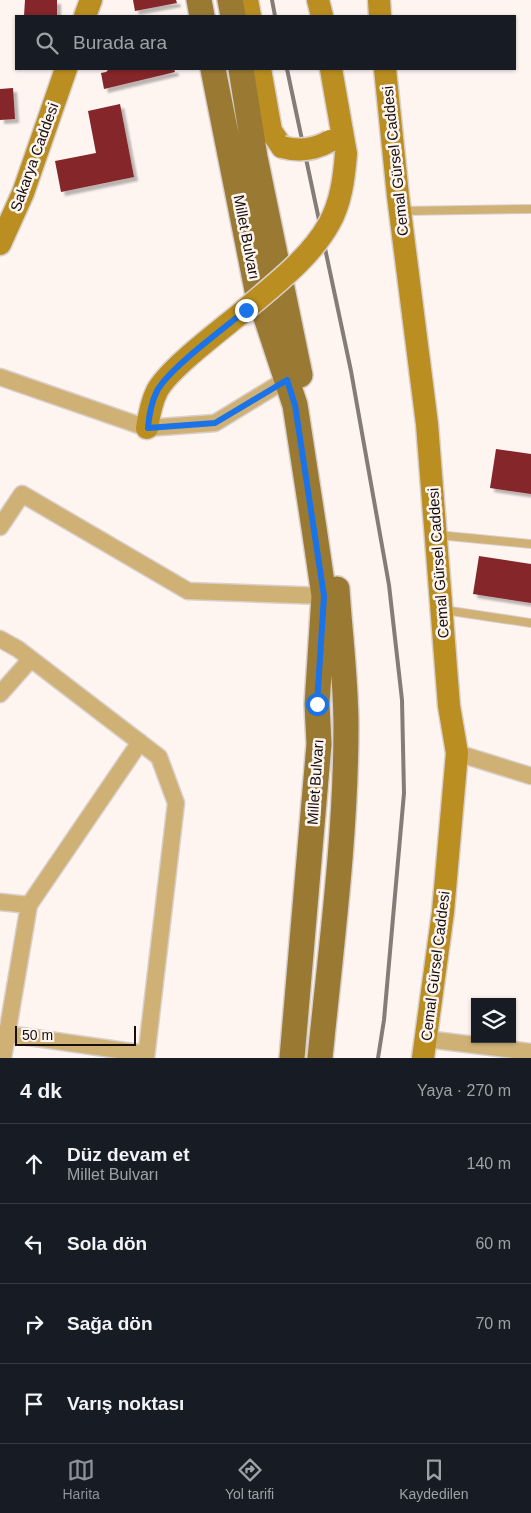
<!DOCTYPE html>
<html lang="tr">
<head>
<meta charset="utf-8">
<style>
  :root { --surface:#171b24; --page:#20242c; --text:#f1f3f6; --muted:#9ea1a6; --line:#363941; --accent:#8c9099 }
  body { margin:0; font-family:Helvetica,sans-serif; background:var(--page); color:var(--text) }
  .controls { position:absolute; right:15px; bottom:15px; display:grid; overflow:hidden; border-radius:0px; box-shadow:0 1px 4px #0004 }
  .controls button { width:45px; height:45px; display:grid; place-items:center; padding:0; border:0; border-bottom:1px solid var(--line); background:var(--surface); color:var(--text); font:25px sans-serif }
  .scale { position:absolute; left:15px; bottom:12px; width:121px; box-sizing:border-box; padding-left:5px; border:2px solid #160f0b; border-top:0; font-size:14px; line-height:18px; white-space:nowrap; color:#160f0b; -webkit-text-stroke:4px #fef4f0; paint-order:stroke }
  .stop { position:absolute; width:15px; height:15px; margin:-11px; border:4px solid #1a73e8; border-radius:50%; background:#fff }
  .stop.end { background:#1a73e8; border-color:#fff; box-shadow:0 1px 5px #0008 }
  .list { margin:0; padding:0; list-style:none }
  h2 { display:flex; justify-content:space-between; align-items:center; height:65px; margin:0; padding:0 20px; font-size:21px }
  h2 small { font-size:16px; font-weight:400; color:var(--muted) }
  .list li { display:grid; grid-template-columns:32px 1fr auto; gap:15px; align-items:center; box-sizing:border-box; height:80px; padding:0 20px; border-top:1px solid var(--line) }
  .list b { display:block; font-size:19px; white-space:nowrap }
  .list p { margin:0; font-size:16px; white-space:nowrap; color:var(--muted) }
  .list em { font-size:16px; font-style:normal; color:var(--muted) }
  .icon { flex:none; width:28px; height:28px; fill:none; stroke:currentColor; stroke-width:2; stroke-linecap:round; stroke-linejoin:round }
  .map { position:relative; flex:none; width:531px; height:1058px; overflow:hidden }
  .search { position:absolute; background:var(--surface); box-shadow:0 1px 4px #0004; left:15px; right:15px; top:15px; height:55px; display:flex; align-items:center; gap:12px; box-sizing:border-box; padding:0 18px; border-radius:0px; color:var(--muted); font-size:19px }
  .sheet { height:385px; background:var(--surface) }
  nav { display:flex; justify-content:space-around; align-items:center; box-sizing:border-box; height:70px; border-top:1px solid var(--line); background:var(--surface); font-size:14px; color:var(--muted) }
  nav a { display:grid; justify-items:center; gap:2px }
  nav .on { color:var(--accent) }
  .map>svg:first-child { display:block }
  .building { fill:#84252a; filter:url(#shadow) }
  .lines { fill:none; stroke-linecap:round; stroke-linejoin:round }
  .lane-casing { stroke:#d9cfcb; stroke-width:10 }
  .street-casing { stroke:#d9cfcb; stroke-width:19 }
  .secondary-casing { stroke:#d9cfcb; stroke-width:25 }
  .primary-casing { stroke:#d9cfcb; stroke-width:28 }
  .lane { stroke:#cfb175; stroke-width:8 }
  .street { stroke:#cfb175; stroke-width:16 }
  .secondary { stroke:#ba8e20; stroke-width:22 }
  .primary { stroke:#9a7a33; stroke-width:25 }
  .rail { stroke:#857c78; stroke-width:4 }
  .secondary-bridge-casing { stroke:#d9cfcb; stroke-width:25; stroke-linecap:butt }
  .secondary-bridge { stroke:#ba8e20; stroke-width:22 }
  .route { stroke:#1a73e8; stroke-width:6 }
  .labels { text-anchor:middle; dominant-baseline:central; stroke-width:5; stroke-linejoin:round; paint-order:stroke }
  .street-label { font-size:15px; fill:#160f0b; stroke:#fef4f0 }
</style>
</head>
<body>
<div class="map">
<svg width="531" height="1058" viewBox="0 0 531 1058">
  <defs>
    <filter id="shadow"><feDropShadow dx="4" dy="4" stdDeviation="1" flood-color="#0004"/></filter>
  </defs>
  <rect width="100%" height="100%" fill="#fef4f0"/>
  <path class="building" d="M25,0H57V16H24Z
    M133,0H176L177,3L135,11Z
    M109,69H174L175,72L104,89L101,73L106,72Z
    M13,88L15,119L0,120V89Z
    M120,104L134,177L61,192L55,161L96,153L88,111Z
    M496,449L531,454V494L490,488Z
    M479,556L531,564V603L473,594Z"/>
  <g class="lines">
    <defs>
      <path id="lane" d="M402,211L531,209
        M438,535L531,544
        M444,610L531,623"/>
      <path id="street" d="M0,377L147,428L215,423L287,379
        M0,527L22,494L188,591L324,596
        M0,639L18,649L159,757L176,803L146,1058
        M0,694L31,659
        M457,753L531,776
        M0,902L29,905
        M0,1033L146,1054
        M426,1039L531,1052
        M3,1058L29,905L140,742"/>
      <path id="secondary" d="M247,0L250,16
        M318,0L322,16
        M379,0L380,16
        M85,16L91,0
        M260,69L271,131L282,147
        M331,69L346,154
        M385,69L398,196L427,424L449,706L457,753L443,912L423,1058
        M0,244L23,193L66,69
        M147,428C149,415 151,403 157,391C169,368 225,327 246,309"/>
      <path id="primary" d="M199,0L202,16
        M230,0L233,16
        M213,69L257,290L295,405L314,528L324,596L317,704L319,744L292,1058
        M241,69L255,157L300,375
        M320,1058C331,947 346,837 346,726C346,681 340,635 337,589"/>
    </defs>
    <use href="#lane" class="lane-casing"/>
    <use href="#street" class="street-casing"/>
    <use href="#secondary" class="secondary-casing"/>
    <use href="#primary" class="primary-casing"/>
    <use href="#lane" class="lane"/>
    <use href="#street" class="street"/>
    <use href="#secondary" class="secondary"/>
    <use href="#primary" class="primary"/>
    <path class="rail" d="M272,0L275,16
      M287,69L351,371L389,585L402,700L404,793L384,1020L378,1058"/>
    <defs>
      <path id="secondary-bridge" d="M282,147C299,152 314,150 330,141
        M246,309C275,284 310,258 329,224C341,203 344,178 346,154"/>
    </defs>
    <use href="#secondary-bridge" class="secondary-bridge-casing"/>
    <use href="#secondary-bridge" class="secondary-bridge"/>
  </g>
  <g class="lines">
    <path class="route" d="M246,310C225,328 169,368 157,391C151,403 149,415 148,428L215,423L287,380L295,405L324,596L317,704"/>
  </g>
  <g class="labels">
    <g class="street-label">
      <text transform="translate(34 157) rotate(-70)">Sakarya Caddesi</text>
      <text transform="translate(395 161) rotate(-96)">Cemal Gürsel Caddesi</text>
      <text transform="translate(247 237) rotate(79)">Millet Bulvarı</text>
      <text transform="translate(438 563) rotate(-94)">Cemal Gürsel Caddesi</text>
      <text transform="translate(315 782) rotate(-86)">Millet Bulvarı</text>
      <text transform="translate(435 966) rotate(-83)">Cemal Gürsel Caddesi</text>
    </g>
  </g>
</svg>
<div class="controls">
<button><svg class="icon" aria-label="layers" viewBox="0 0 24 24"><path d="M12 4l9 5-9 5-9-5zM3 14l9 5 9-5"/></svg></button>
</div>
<div class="scale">50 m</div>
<div class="stop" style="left:317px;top:704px"></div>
<div class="stop end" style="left:246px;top:310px"></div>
<div class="search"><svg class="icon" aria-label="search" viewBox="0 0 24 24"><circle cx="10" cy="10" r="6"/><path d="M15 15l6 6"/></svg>Burada ara</div>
</div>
<section class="sheet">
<h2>4 dk<small>Yaya · 270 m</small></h2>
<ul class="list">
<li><svg class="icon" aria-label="ahead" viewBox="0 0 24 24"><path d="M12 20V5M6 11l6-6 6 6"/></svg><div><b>Düz devam et</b><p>Millet Bulvarı</p></div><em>140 m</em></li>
<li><svg class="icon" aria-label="left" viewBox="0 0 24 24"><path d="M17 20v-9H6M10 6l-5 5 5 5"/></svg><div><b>Sola dön</b></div><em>60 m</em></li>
<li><svg class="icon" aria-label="right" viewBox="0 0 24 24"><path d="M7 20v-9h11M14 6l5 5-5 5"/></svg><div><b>Sağa dön</b></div><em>70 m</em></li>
<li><svg class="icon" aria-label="arrive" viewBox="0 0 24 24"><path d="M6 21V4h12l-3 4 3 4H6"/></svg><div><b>Varış noktası</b></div></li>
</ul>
</section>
<nav>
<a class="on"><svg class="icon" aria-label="map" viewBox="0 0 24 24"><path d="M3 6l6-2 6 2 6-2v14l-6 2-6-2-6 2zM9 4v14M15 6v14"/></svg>Harita</a>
<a><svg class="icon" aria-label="directions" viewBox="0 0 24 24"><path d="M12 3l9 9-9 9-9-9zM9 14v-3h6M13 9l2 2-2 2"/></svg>Yol tarifi</a>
<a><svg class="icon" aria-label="saved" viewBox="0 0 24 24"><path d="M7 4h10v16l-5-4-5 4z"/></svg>Kaydedilen</a>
</nav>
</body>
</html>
